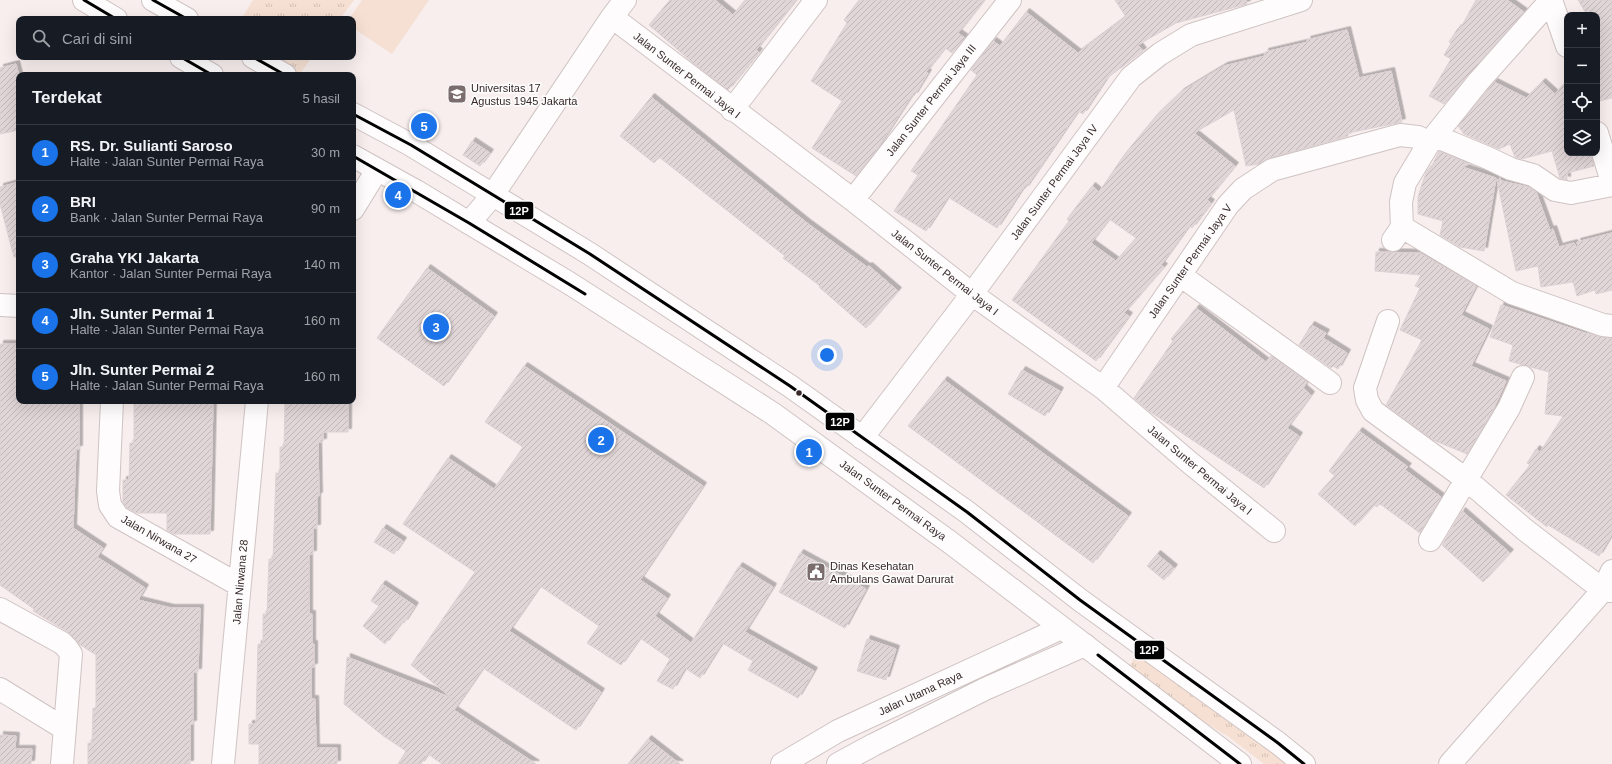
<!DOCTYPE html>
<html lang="id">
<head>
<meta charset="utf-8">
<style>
  :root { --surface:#171b24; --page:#242831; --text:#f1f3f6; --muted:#9ea1a6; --line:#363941; --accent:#1a73e8 }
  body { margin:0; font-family:Helvetica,sans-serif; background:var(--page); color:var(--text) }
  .controls { position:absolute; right:12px; top:12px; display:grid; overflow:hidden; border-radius:8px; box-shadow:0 4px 16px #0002 }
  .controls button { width:36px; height:36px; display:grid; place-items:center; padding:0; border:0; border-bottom:1px solid var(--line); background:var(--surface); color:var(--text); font:20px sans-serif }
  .you { position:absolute; left:827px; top:355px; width:14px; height:14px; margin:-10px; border:3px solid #fff; border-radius:50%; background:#1a73e8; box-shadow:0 0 0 6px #1a73e833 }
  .badge { display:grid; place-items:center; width:26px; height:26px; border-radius:50%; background:var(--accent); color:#fff; font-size:13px; font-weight:700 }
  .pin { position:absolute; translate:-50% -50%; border:2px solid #fff; box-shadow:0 1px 4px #0006 }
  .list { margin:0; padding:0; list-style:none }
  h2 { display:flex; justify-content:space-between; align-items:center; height:52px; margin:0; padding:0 16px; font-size:17px }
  h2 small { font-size:13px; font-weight:400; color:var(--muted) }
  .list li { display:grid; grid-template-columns:26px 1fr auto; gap:12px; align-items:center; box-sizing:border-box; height:56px; padding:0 16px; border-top:1px solid var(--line) }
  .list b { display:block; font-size:15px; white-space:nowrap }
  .list p { margin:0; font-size:13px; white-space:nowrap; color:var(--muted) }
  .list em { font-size:13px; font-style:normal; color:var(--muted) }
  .icon { flex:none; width:22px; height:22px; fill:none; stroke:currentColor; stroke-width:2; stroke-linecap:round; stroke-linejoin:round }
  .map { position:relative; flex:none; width:1612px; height:764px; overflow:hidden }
  .search { position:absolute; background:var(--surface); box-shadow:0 4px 16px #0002; left:16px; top:16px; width:340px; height:44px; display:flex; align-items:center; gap:10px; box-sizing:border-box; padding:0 14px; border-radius:8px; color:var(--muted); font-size:15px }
  .panel { position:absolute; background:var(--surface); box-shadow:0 4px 16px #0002; left:16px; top:72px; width:340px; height:332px; border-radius:8px }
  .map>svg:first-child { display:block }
  .grass { fill:url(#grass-tufts) }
  .pitch { fill:#f6e0d3 }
  .building { fill:url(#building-hatch); stroke:#ded1d5; fill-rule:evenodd; filter:url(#shadow) }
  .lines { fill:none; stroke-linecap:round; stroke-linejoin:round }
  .minor-casing { stroke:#cfc3c3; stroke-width:24 }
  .tertiary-casing { stroke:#cfc3c3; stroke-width:24 }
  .minor { stroke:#fefcfc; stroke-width:22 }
  .tertiary { stroke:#fefcfc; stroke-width:22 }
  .bus-1-casing { stroke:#fcfcfc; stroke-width:6 }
  .bus-1 { stroke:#010101; stroke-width:3 }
  .bus-dot { fill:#382829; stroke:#fcfcfc; stroke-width:1.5 }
  .labels { text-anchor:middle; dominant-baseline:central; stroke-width:3.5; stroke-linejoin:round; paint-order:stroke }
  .street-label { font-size:11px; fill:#382829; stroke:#fcfcfc }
  .poi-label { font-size:11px; fill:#382829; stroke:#fcfcfc; text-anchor:start }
  .line-badge { stroke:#fcfcfc; stroke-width:1.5 }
  .badge-label { font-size:11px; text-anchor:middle; font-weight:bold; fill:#fff }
</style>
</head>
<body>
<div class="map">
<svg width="1612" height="764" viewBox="0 0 1612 764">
  <defs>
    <pattern id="grass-tufts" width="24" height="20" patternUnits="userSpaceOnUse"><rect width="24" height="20" fill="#f6e0d3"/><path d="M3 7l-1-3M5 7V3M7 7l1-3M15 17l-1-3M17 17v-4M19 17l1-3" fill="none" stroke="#d4c0b5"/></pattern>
    <pattern id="building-hatch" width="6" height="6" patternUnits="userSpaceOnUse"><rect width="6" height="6" fill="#e0d5d7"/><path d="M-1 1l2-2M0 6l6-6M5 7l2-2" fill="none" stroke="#c1b7b9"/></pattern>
    <filter id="shadow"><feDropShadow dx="3.5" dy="-3.5" stdDeviation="0" flood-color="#0004"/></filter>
  </defs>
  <rect width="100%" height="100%" fill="#f8eeee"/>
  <path class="grass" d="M253,0H354L340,19H241Z
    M253,57H312L299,75H285Z
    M1136,653L1262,743L1287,764H1264L1229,737L1172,703L1129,668Z"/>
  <path class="pitch" d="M362,0H429L392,54L353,28V19H349Z"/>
  <path class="building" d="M670,0H715L733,15L745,0H796L756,50L759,52L728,90L692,62L649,25Z
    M859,0H984L958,33L965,38L952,53L945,48L926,72L928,73L914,96L912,95L875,152L856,176L812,148L842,101L811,81L847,23L844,20Z
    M1115,0H1246L1247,4L1176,23L1138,45L1143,51L1106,79L1083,114L1078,111L1025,189L1023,188L997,228L948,197L926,231L894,211L918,175L911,171L977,75L971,70L993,41L1000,46L1026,12L1078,53L1126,17Z
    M1476,0H1507L1524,12L1444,104L1429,96L1451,59L1444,55L1451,43L1449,42L1458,28L1460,29Z
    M1578,0H1612V98L1599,101L1597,93V15H1587Z
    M1347,30L1359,78L1391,71L1402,122L1348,133V136L1269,158L1259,164L1246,166L1234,110L1194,133L1235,166L1207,200L1211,203L1192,228L1189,226L1161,265L1164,267L1124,313L1129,316L1096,361L1012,300L1069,221L1067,219L1092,186L1099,192L1124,155L1156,116L1181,92L1224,66L1265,56V52L1308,42L1307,40ZM1109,219L1136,238L1116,261L1091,243Z
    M16,64L19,76V130L0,134V68Z
    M1567,80V153H1590L1594,166L1567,173V180L1560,178L1552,151L1522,159L1515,157L1510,144L1499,149L1464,134L1458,126L1494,82L1526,98L1542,82L1555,94Z
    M651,97L807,223L867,267L869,266L898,291L866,328L819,287L820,286L783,258L785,256L678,172L659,157L654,163L620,136Z
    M472,141L490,153L480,166L463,155Z
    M1439,151L1469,164L1462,167L1496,178L1484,251L1460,247L1440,235L1443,221L1418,214V197L1422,184L1426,173L1428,169L1430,170Z
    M1497,180L1528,187L1536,192L1550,230L1553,229L1559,247L1574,243L1579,252L1577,242L1612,233V290L1596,294L1595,290L1577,296L1573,282L1541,287L1538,266L1516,271Z
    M19,182V257H14L0,204V187Z
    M1376,252L1420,253L1476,286L1461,315L1489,329L1471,366L1506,381L1493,410L1467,454L1433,440L1386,405L1422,340L1400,330L1420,288L1415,286L1421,275L1375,271Z
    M427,268L494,316L444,386L377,338Z
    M1501,305L1588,334L1587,333L1601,337L1612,338V534L1599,556L1548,525L1547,527L1506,495L1530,465L1527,463L1536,449L1540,452L1563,416L1545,414L1549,372L1509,361L1513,345L1490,337Z
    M1196,308L1266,362L1271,356L1307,382L1303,388L1311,395L1287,428L1299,436L1264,488L1149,411L1134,398L1173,341L1171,339Z
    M1311,325L1326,333L1323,338L1347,353L1338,369L1333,366L1331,368L1299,345Z
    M0,344H19V401H79V449H76L73,528L103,548L97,557L145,588L138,600L171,608H200L198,672H193V724H190V764H88V743H92L93,708H96V655L79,644L68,632L33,611L34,609L0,585Z
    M524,366L703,486L640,580L667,598L655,616L691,643L739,566L773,587L745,632L814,671L798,698L748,670L753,661L722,643L700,678L685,668L673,689L657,681L670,659L640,638L621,665L587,643L599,626L540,586L509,631L601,692L576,730L483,668L454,710L536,764H442L428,754L421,764H398L406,751L382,735L344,704L347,657L452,698L411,665L475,572L403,524L448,458L494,489L523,447L485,422Z
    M1022,370L1060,391L1045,416L1008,394Z
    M944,380L1128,516L1093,563L908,426Z
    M178,401H213L210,534H174L167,530V513H137L127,508L123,502V480H129L130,443H134V404H178Z
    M285,401H348V432H323V442H318L319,496H317V528H313V554H309V614H312V644H314V667H311V699H315L316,748H337V764H259V744H249V724H256L258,644H263V614H267L269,559H273L276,473H280V447H284Z
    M1359,431L1408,467L1405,470L1441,497L1420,533L1380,504L1377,507L1374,505L1355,526L1318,494L1335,476L1329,471Z
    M1462,511L1510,553L1483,582L1442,545Z
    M383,528L403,541L394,554L374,542Z
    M800,553L866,589L845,628L779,592Z
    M1157,554L1174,568L1164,580L1147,566Z
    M382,584L415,606L404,623L402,622L385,644L363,626L379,606L371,601Z
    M867,639L896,649L886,680L857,671Z
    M0,735L16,736L15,749H32L31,764H0Z
    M648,739L680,764H628Z"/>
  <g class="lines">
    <defs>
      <path id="minor" d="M625,0L612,17L853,200L972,294L1103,388L1189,462L1274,531
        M1551,0L1567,46
        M732,110L816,0
        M1597,133L1612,182
        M1435,136L1488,158L1511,169L1533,175L1555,190L1571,193L1612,185
        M1429,143L1478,82L1551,0
        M853,200L1010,0
        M353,209L377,170
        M469,223L492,196L612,17
        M1393,240L1402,227L1512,293L1603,325L1612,326
        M1180,275L1330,383
        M0,305L19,306
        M1388,321L1365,388L1367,400L1373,411L1467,480L1524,529L1603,590L1612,591
        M1103,388L1228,205L1243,189L1272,170L1400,135L1418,137L1429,143L1405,183L1401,202L1402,227
        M112,401L108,491L110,505L118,517L239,585
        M862,438L972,294L1131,77L1160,54L1191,35L1301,0
        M1430,540L1509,408L1523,377
        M0,609L62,643L67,648L71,654L62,764
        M0,689L65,729
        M223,764L257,401
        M782,764L838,731L1061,628
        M838,764L873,745L985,689L1085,645
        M1450,764L1603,590L1612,571"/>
      <path id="tertiary" d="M84,0L116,19
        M153,0L187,19
        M181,57L212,75
        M253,57L285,75
        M353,114L411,145L590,254L790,386L967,512L1080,600L1278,743L1304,764
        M353,156L416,191L569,283L772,413L951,543L1240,764"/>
    </defs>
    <use href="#minor" class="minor-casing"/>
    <use href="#tertiary" class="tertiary-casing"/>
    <use href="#minor" class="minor"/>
    <use href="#tertiary" class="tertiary"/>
    <defs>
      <path id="bus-1" d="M84,0L116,19
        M153,0L187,19
        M181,57L212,75
        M253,57L285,75
        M353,114L411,145L590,254L790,386L967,512L1080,600L1278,743L1304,764
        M353,156L469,223L585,294
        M1098,655L1240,764"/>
    </defs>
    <use href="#bus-1" class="bus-1-casing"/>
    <use href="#bus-1" class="bus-1"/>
  </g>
  <defs>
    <symbol id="university-square" viewBox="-11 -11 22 22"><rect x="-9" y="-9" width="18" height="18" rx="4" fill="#7b6d6e" stroke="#fcfcfc"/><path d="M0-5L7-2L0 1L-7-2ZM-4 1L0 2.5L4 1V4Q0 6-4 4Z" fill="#fff"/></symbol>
    <symbol id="civic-square" viewBox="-11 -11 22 22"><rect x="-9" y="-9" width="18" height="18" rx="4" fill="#7b6d6e" stroke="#fcfcfc"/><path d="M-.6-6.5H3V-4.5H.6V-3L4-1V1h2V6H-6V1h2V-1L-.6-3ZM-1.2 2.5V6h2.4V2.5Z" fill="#fff"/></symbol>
  </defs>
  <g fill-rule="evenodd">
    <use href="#university-square" x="446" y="83" width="22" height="22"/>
    <use href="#civic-square" x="805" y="561" width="22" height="22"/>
  </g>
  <circle class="bus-dot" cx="799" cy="393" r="3.5"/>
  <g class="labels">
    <g class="street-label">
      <text transform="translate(687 75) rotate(38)">Jalan Sunter Permai Jaya I</text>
      <text transform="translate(931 100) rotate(-52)">Jalan Sunter Permai Jaya III</text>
      <text transform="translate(1054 182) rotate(-54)">Jalan Sunter Permai Jaya IV</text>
      <text transform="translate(1190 261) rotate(-55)">Jalan Sunter Permai Jaya V</text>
      <text transform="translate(945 272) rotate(38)">Jalan Sunter Permai Jaya I</text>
      <text transform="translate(1200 470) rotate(40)">Jalan Sunter Permai Jaya I</text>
      <text transform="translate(893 500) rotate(36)">Jalan Sunter Permai Raya</text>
      <text transform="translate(159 539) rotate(30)">Jalan Nirwana 27</text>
      <text transform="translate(240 582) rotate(-85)">Jalan Nirwana 28</text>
      <text transform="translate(920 693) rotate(-25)">Jalan Utama Raya</text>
    </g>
    <g class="poi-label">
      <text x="471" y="88">Universitas 17<tspan x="471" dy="13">Agustus 1945 Jakarta</tspan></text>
      <text x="830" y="566">Dinas Kesehatan<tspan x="830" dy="13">Ambulans Gawat Darurat</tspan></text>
    </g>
  </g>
  <g class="line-badge">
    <rect x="504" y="201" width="30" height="19" rx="4" fill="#010101"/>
    <rect x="825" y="412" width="30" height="19" rx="4" fill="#010101"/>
    <rect x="1134" y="640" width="31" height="20" rx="4" fill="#010101"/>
  </g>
  <g class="badge-label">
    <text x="519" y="215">12P</text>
    <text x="840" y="426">12P</text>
    <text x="1149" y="654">12P</text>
  </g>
</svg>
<div class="controls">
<button>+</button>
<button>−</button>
<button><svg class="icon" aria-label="locate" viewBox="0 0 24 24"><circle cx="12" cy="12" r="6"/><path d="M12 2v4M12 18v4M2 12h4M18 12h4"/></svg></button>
<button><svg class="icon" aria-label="layers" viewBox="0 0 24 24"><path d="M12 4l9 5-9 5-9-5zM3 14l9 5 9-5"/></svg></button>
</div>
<div class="you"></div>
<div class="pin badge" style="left:809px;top:452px">1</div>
<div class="pin badge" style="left:601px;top:440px">2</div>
<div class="pin badge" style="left:436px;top:327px">3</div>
<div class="pin badge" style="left:398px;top:195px">4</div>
<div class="pin badge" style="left:424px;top:126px">5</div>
<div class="search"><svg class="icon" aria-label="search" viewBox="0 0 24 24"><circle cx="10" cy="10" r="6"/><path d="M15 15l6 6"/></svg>Cari di sini</div>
<section class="panel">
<h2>Terdekat<small>5 hasil</small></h2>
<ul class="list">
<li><span class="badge">1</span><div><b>RS. Dr. Sulianti Saroso</b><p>Halte · Jalan Sunter Permai Raya</p></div><em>30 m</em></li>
<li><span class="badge">2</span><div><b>BRI</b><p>Bank · Jalan Sunter Permai Raya</p></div><em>90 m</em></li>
<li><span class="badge">3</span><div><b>Graha YKI Jakarta</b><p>Kantor · Jalan Sunter Permai Raya</p></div><em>140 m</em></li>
<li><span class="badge">4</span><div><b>Jln. Sunter Permai 1</b><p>Halte · Jalan Sunter Permai Raya</p></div><em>160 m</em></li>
<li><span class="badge">5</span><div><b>Jln. Sunter Permai 2</b><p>Halte · Jalan Sunter Permai Raya</p></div><em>160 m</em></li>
</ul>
</section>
</div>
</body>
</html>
